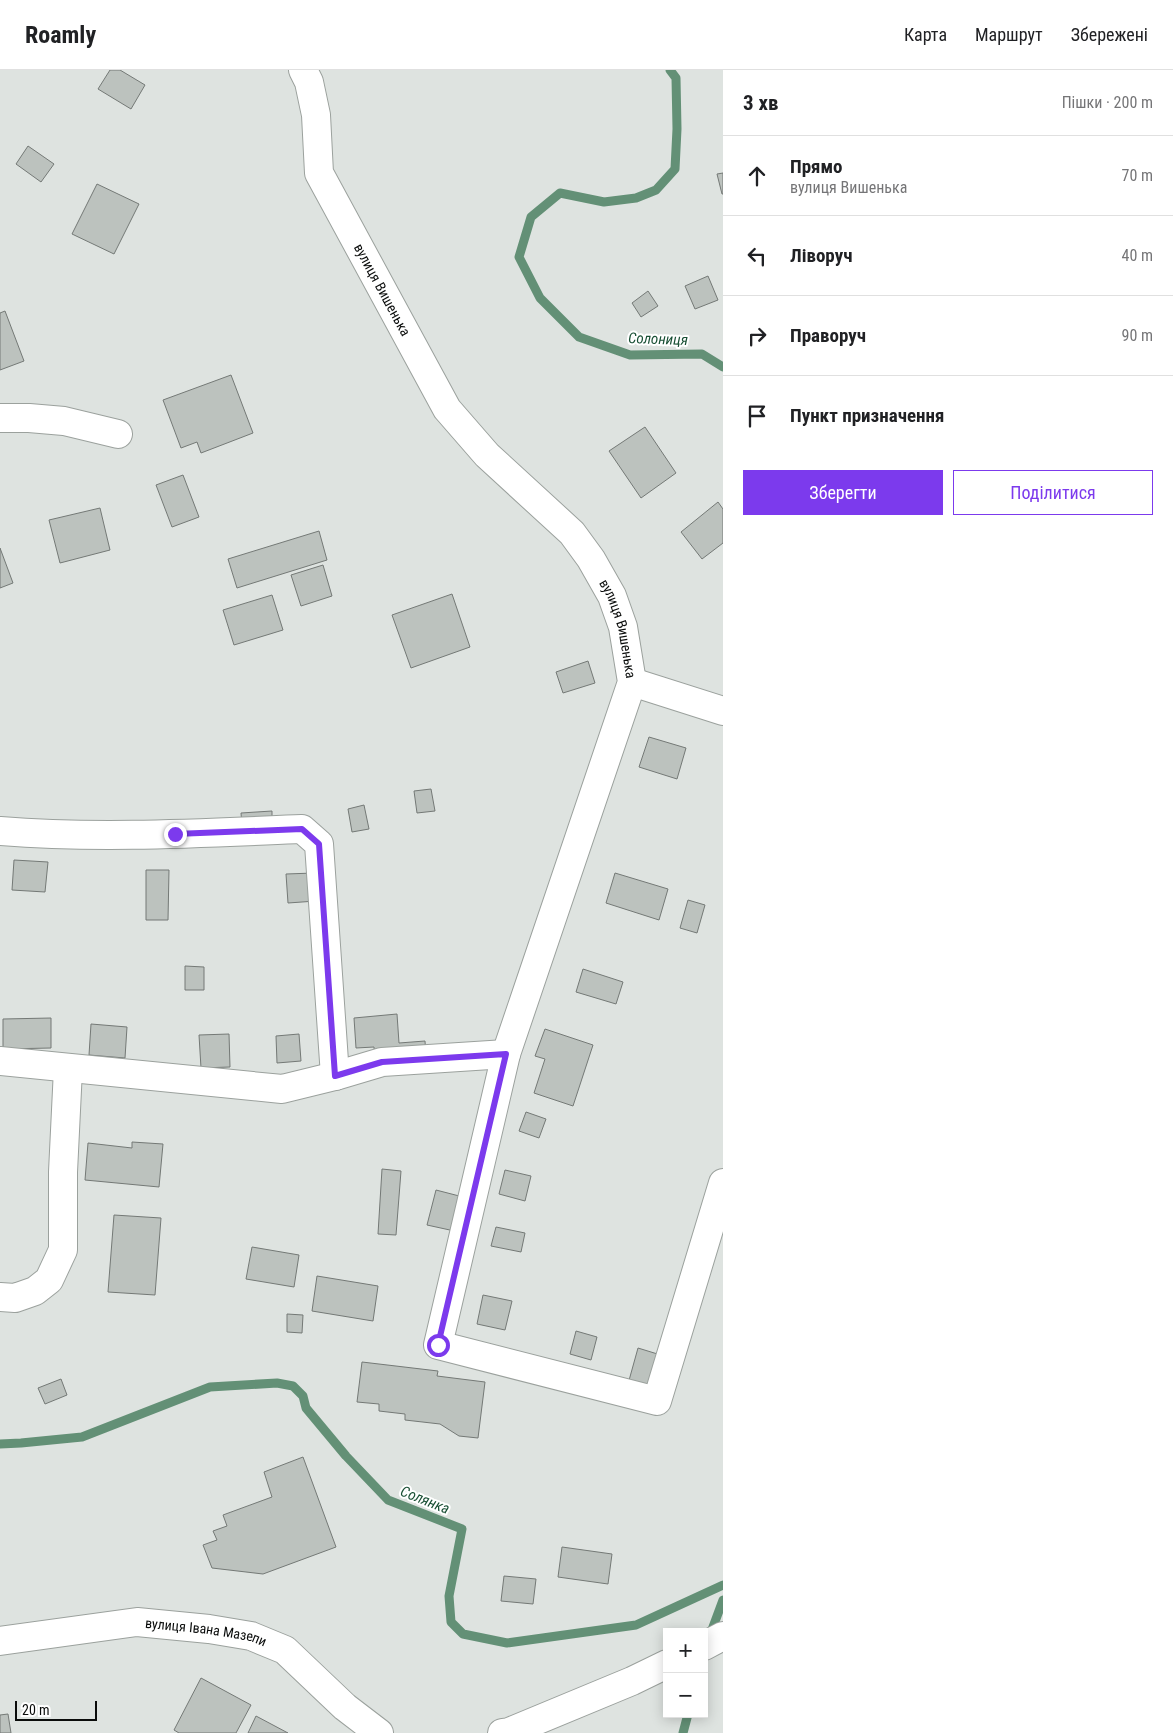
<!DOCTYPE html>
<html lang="uk">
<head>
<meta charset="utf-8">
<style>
  :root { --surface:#fff; --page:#f6f6f6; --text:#202124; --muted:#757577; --line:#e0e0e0; --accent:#7c3aed }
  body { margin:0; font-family:"Roboto Condensed",sans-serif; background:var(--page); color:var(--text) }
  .controls { position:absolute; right:15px; bottom:15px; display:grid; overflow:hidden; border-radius:0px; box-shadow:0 2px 12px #0003 }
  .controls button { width:45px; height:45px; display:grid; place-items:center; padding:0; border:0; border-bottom:1px solid var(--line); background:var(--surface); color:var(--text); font:25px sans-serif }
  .scale { position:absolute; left:15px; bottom:12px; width:82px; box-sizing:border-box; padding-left:5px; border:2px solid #0a0c0b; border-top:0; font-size:14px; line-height:18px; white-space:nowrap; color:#0a0c0b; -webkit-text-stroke:4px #fff; paint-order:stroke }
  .stop { position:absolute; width:15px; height:15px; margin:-11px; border:4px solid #7c3aed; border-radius:50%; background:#fff }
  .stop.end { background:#7c3aed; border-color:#fff; box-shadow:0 1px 5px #0008 }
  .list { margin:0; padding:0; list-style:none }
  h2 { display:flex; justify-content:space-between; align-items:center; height:65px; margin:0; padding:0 20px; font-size:21px }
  h2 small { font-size:16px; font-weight:400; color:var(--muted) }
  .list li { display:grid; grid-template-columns:32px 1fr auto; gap:15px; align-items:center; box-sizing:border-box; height:80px; padding:0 20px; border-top:1px solid var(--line) }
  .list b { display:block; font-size:19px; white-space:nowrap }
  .list p { margin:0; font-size:16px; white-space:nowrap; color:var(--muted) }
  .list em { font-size:16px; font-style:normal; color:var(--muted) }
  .actions { display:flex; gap:10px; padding:15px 20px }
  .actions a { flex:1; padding:11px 0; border:1px solid var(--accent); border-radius:0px; text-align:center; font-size:18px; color:var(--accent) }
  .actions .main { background:var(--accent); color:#fff }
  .icon { flex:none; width:28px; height:28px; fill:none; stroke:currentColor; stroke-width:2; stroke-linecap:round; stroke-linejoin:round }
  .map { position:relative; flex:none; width:723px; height:1663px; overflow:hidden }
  header { display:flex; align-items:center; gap:30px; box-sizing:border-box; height:70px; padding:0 25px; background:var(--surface); border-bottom:1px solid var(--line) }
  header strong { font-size:24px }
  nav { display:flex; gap:28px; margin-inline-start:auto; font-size:18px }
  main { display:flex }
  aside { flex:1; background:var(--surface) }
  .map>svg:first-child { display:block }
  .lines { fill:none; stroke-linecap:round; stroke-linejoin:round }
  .stream { stroke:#639076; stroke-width:9 }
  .building { fill:#bcc2be; stroke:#747976 }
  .minor-casing { stroke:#9ba19d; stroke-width:30 }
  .minor { stroke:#fff; stroke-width:28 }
  .route { stroke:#7c3aed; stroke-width:6 }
  .labels { text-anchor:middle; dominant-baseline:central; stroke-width:4; stroke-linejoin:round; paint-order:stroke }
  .street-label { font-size:14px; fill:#0a0c0b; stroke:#fff }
  .water-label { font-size:15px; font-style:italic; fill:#184f34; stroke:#fff }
</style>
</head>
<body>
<header>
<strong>Roamly</strong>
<nav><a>Карта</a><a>Маршрут</a><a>Збережені</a></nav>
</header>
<main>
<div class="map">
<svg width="723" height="1663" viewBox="0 0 723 1663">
  <rect width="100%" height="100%" fill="#dee3e0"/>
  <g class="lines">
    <path class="stream" d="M670,0L676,8L677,59L675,99L656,120L636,128L604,132L560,123L531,147L519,187L540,228L579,267L630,285L702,284L723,297
      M0,1374L21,1373L82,1367L210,1317L277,1313L293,1316L303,1326L306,1338L346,1386L388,1430L462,1459L449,1526L451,1552L463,1564L507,1573L636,1555L723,1515
      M710,1565L723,1530
      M683,1663L688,1644"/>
  </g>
  <path class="building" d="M110,0H120L145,15L131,39L98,19Z
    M28,76L54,94L41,112L16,94Z
    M723,103V124H722L717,104Z
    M97,114L139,134L114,184L72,164Z
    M708,206L718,230L695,239L685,216Z
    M648,221L658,236L641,247L632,233Z
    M5,241L24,291L0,300V243Z
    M231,305L253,363L201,383L197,372L181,378L163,330Z
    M645,357L676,403L641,428L609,381Z
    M183,405L199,447L172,457L156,415Z
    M718,432L723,439V473L702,489L681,462Z
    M100,438L110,480L60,493L49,450Z
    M319,461L327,490L237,518L228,489Z
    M0,478L13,513L0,518Z
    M323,495L332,526L301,536L291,505Z
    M452,524L470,577L411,598L392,545Z
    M272,525L283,560L234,575L223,540Z
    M588,591L595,613L563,623L556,602Z
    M649,667L686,678L677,709L639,697Z
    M431,719L435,741L417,743L414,721Z
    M364,735L369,759L352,762L348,739Z
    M272,741V755L242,756L241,743Z
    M14,790L48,792L45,822L12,820Z
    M146,800H169L168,850H146Z
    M314,803L316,831L288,833L286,804Z
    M615,803L668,819L659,850L606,833Z
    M688,830L705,835L697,863L680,858Z
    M185,896L204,897V920H185Z
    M583,899L623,912L616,934L576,922Z
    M397,944L399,973L425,971L426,986L375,990L374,977L356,978L354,948Z
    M51,948V978L3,979V949Z
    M91,954L127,957L125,988L89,985Z
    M545,959L593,975L573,1036L534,1023L545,989L535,986Z
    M229,964L230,997L201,998L199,965Z
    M299,964L301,991L277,993L276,966Z
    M526,1042L546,1049L539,1068L519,1061Z
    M132,1072L163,1074L159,1117L85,1110L88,1073L132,1078Z
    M382,1099L401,1101L396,1165L378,1164Z
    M505,1100L531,1106L525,1131L499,1124Z
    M436,1120L467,1128L459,1162L427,1155Z
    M114,1145L161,1148L155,1225L108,1222Z
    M496,1157L525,1163L521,1182L491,1176Z
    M252,1177L299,1185L294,1217L246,1209Z
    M317,1206L378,1216L373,1251L312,1241Z
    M483,1225L512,1231L505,1260L477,1254Z
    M287,1244L303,1245L302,1263L287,1262Z
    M576,1261L597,1267L591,1290L570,1284Z
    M638,1278L664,1286L654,1321L628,1314Z
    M362,1292L438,1301L437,1306L485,1312L478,1368L459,1366L440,1354L405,1350V1344L379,1341V1334L357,1332Z
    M61,1309L67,1325L45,1334L38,1318Z
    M303,1387L336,1477L263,1504L212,1498L203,1475L217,1470L213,1461L227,1456L223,1445L272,1427L264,1402Z
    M562,1477L612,1484L608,1514L558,1507Z
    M504,1506L536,1509L533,1534L501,1531Z
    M201,1608L251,1635L236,1663H179L174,1660Z
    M8,1644L11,1663H0V1645Z
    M256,1646L288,1663H248Z"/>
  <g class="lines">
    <defs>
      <g id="minor">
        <path id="s1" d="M303,0L309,12L316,45L319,103L447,339L487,385L572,463L591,489L612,526L623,557L632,612L506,984L438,1275L657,1331L723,1113"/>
        <path d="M0,348H29L64,351L118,364"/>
        <path d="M632,612L723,641"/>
        <path d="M0,761C100,769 202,763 302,759L319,774L335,1006"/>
        <path d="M0,991L282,1019L335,1006L382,992L506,984"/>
        <path d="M0,1227L15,1228L35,1221L49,1210L63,1180V1102L68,999"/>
        <path id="s2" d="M0,1571L137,1552L209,1559L251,1566L285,1580L345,1637L379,1663"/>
        <path d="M704,1576L723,1566"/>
        <path d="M502,1663L509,1662L632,1611L667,1594"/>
      </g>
    </defs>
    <use href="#minor" class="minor-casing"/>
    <use href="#minor" class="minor"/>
  </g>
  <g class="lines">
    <path class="route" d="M175,764L302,759L319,774L335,1006L382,992L506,984L438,1275"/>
  </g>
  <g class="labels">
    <g class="street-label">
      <text stroke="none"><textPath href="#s1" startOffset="238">вулиця Вишенька</textPath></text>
      <text stroke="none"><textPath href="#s1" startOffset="658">вулиця Вишенька</textPath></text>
      <text stroke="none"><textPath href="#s2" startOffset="208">вулиця Івана Мазепи</textPath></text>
    </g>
    <g class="water-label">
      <text transform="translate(658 269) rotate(2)">Солониця</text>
      <text transform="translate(425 1430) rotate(22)">Солянка</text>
    </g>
  </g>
</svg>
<div class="controls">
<button>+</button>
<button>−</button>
</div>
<div class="scale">20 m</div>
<div class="stop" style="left:438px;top:1275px"></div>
<div class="stop end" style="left:175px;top:764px"></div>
</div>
<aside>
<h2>3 хв<small>Пішки · 200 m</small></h2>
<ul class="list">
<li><svg class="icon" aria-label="ahead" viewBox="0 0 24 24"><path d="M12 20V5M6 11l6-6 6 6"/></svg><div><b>Прямо</b><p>вулиця Вишенька</p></div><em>70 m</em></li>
<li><svg class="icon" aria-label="left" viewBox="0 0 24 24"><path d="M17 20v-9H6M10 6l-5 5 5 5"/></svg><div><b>Ліворуч</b></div><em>40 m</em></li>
<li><svg class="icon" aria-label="right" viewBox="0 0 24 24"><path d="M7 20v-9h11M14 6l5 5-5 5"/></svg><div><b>Праворуч</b></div><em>90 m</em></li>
<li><svg class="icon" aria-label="arrive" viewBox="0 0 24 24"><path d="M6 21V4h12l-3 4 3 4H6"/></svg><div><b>Пункт призначення</b></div></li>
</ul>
<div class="actions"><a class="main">Зберегти</a><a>Поділитися</a></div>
</aside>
</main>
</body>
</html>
